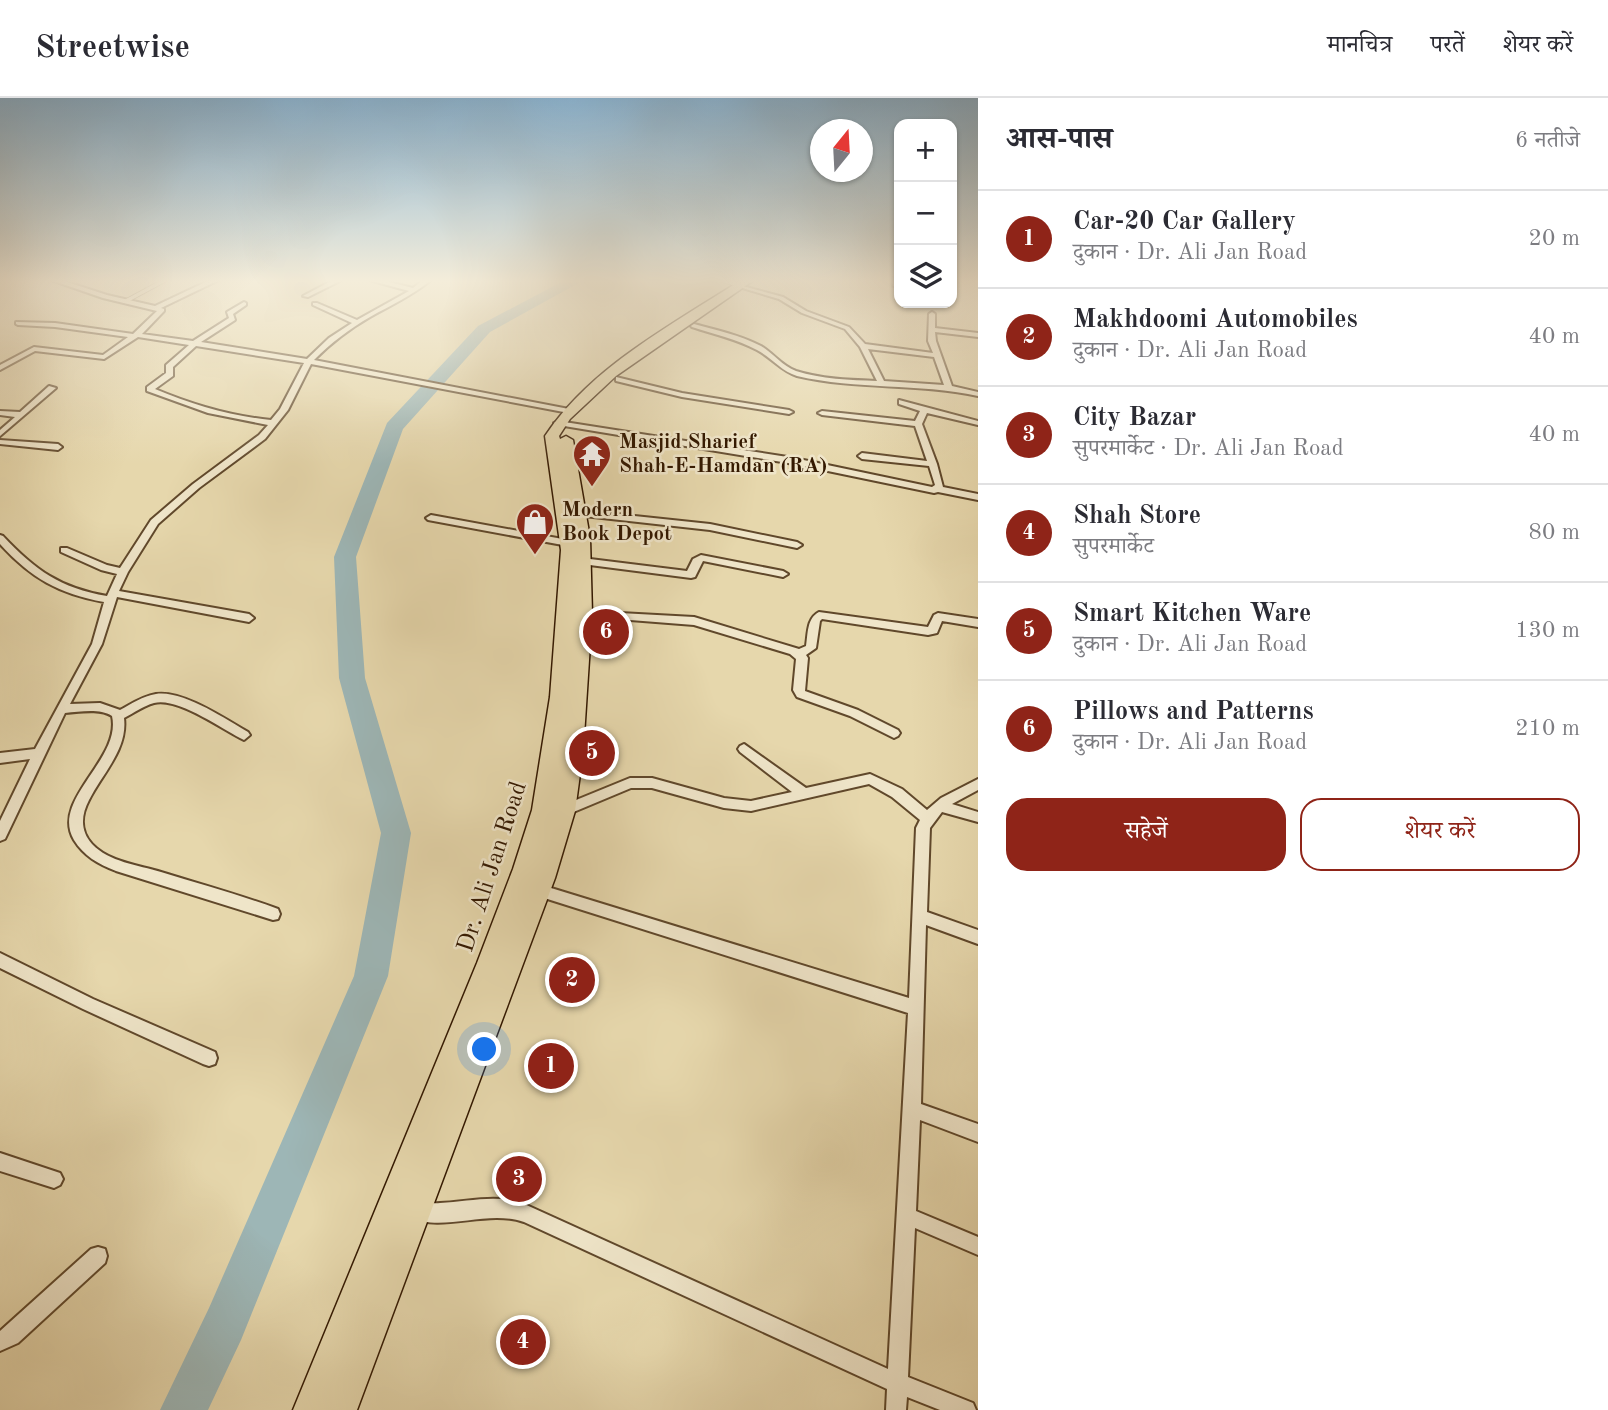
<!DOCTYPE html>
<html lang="hi">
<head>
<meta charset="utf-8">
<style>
  :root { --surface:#fff; --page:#f7f7f7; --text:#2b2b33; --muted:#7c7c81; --line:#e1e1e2; --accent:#8f2418 }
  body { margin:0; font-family:"Old Standard TT","Noto Serif Devanagari",serif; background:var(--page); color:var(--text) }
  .controls { position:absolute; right:21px; top:21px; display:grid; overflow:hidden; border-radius:14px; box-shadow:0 2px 5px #0004 }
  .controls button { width:63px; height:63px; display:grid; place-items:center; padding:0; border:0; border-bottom:2px solid var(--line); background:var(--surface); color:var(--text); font:35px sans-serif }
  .compass { position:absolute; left:810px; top:21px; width:63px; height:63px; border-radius:50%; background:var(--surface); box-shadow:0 2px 5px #0004; rotate:18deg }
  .you { position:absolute; left:485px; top:952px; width:24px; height:24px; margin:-18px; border:5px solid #fff; border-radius:50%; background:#1a73e8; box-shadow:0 0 0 10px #1a73e833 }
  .badge { display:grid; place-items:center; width:46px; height:46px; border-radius:50%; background:var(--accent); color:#fff; font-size:23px; font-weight:700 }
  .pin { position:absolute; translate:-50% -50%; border:4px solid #fff; box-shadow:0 2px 7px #0006 }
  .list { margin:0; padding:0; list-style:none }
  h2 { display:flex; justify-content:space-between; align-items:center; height:91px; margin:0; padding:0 28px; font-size:30px }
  h2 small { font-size:23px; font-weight:400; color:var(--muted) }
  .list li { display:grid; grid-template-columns:46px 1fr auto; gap:21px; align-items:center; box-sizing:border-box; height:98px; padding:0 28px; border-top:2px solid var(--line) }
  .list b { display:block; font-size:26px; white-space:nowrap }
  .list p { margin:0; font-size:23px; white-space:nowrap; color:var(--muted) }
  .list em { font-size:23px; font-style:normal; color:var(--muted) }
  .actions { display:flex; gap:14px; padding:21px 28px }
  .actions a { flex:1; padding:16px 0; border:2px solid var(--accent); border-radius:21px; text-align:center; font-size:24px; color:var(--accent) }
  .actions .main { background:var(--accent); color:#fff }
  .icon { flex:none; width:38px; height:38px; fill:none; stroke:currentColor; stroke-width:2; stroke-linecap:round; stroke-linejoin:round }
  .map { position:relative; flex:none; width:978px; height:1312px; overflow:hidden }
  header { display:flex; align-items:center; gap:42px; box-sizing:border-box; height:98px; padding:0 35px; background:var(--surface); border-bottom:2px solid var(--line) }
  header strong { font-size:33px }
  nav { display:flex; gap:38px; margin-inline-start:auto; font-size:24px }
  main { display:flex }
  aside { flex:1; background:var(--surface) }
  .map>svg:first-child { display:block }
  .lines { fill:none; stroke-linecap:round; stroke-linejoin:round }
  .river { fill:#9db6b6; fill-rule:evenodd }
  .lane-casing { stroke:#60482b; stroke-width:5 }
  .street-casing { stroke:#60482b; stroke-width:4 }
  .primary-casing { stroke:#331800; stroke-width:3 }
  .lane { stroke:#efe5c9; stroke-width:3.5 }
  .street { fill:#efe5c9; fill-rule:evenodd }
  .primary { fill:#e6d7ac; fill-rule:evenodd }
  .labels { text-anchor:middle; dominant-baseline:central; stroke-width:5; stroke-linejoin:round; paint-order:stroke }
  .far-poi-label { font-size:21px; font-weight:bold; fill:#331800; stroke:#efe5c9; text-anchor:start }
  .street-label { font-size:24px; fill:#331800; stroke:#efe5c9 }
</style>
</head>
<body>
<header>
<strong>Streetwise</strong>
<nav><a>मानचित्र</a><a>परतें</a><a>शेयर करें</a></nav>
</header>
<main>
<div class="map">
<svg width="978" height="1312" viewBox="0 0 978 1312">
  <rect width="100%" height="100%" fill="#e6d7ac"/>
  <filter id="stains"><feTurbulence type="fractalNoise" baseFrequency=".00286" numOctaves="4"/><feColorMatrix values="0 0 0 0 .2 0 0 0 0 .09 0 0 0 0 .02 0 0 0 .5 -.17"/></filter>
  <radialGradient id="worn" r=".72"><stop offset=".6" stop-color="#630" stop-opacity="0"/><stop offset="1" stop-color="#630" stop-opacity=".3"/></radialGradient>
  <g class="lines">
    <path class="river" d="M565,182H584L490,234L403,331L356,459L365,580L411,735L388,878L241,1242L208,1312H160L209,1210L354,878L381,735L339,580L334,459L387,325L478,228Z"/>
    <defs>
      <path id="lane" d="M722,182L741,188
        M126,203L165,182"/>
      <path id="street" d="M51,182H61L107,197L155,208L210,182H219L161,210L164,211V213L142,236L193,243L229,220L227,214L244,204L246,205V207L233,216L235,222L201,244L307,261L329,240L352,225L313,207V205H317L357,222L409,193L369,182H381L413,190L423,182H431C412,198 391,207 370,219C349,231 331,245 314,262L569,311L573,313L569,315L311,266L288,312L265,341L199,390L158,426L128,474L119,493L249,516L254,520L249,524L117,499L102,546L70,606L100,605L120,612C131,606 143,598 156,596C183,592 225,621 248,634L250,637L244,642L240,640C219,629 177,599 154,605C143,608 134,615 124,620C128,651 102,676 89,702C81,717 80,733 92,746C109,764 138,767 161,774C200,786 240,797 278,811L280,816L278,821L273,822L116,773C98,766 84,758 74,742C50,702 122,661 112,618C99,610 80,614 65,615L5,741L0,743V723L30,661L0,665V655L35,651L92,546L104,504C59,496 31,480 0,446V437L3,438C35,472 60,490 107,498L117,476L101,472L61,454V450H67L107,467L120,470L151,422L193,386L259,337L268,327L208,315L147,293V289L166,275V267L189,247L138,239L104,261L35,253L0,272V267L34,249L103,257L128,239L55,229L18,227L16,226V224L55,225L133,236L157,213L103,200ZM196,248L304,265L280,311L271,322C231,318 193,307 155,291L173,278V269Z
        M333,182H342L308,199L303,198Z
        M892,182H898L897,188H893Z
        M739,187L783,199L806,213L849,229L865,246L933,255L928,243L929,216L932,214L935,216V230L978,235V239L935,234L936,243L952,288L978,294V298C918,285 857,292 797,278C781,273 772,260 757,252C737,241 713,236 692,229L691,228L694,226C716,232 740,237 761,248C773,255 782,268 796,273C821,281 850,282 877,283L860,249L845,231L802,215L779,201L739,189ZM868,251L934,259L944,287L884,283Z
        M616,279L682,295L789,312L793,314L789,316L682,299L616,283Z
        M49,288L56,290L0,338V332L15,319L0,317V313L20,314Z
        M899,302L978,323V327L927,315L922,326L937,366L943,389L978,396V402L938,394L934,395L794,366L558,327L554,325L558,323L794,360L932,389L935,387L929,368L862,361L858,358L862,355L927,363L915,328L822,317L818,315L822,313L915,323L920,313L899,306Z
        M0,342L58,346L62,349L58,352L0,346Z
        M578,412L710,426L797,444L802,447L797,450L710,432L575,417V413Z
        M431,417L568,442L573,445L568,448L428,422L426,420Z
        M701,457L783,473L788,476L783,479L703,463L695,479L691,480L582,466L577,463L582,460L687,473L693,461Z
        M583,513L694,519L799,551L806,548C808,535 807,520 819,514L928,529L934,517L938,515L978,521V529L942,523L937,535L928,537L822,521L820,523L816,550L806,557L808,560L805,593L858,612L898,632L900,635L898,638L894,640L850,618L797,599L793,592L796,561L790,556L694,527L579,518L578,516Z
        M744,646L806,690L870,676L902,691L927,712L941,700L978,681V692L952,706L978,714V724L942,714L930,730L927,814L978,832V846L926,827L921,1006L978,1026V1044L920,1022L916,1113L978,1139V1157L915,1130L908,1279L973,1305L976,1312H940L907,1299L906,1312H886L887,1291L524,1124C486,1111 444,1135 408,1119L405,1113L408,1107C418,1102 429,1106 440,1105C467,1104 495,1096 522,1105L888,1271L908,915L538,798L533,796L531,792L533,788L538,786L909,900L916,730L920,722L892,699L869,686L751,713L724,710L652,690H631L564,718L559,717L558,713L559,709L630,680H652L724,700L751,703L792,694L740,654L738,651L740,648Z
        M0,855L93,901L215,954L217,960L215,966L209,968L203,966L83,911L0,870Z
        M0,1055L60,1075L63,1081L60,1087L54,1090L0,1073Z
        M98,1149L105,1151L107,1158L105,1165L18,1245L0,1253V1233L91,1151Z"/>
      <path id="primary" d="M741,182H754L616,278L570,321L559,338L560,341L566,338L573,342L590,440L592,516L583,654L575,713L555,780L357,1312H293L477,865L513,771L532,712L550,599L561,452L545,338C592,268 672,227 741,182Z"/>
    </defs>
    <use href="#lane" class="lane-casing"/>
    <use href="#street" class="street-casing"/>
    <use href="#primary" class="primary-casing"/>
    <use href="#lane" class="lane"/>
    <use href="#street" class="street"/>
    <use href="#primary" class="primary"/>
  </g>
  <linearGradient id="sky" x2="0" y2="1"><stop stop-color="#8ab5d4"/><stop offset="0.5" stop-color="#f4edda"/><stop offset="1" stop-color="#f4edda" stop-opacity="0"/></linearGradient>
  <rect width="978" height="366" fill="url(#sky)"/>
  <defs>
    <symbol id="temple-pin" viewBox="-11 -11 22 30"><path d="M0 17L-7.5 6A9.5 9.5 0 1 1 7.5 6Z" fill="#8f2418" stroke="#efe5c9"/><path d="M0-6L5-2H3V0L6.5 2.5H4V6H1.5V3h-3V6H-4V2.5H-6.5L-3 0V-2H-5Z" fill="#fff"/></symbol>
    <symbol id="shop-pin" viewBox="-11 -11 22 30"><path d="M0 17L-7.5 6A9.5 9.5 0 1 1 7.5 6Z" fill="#8f2418" stroke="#efe5c9"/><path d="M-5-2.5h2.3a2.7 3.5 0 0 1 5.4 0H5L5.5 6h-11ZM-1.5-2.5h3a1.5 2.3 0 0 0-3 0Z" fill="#fff"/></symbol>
  </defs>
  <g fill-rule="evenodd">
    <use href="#temple-pin" x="570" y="334" width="44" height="60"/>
    <use href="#shop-pin" x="513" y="402" width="44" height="60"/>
  </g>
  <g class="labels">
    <g class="far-poi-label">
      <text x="619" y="344">Masjid Sharief<tspan x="619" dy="24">Shah-E-Hamdan (RA)</tspan></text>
      <text x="562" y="412">Modern<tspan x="562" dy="24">Book Depot</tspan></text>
    </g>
    <g class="street-label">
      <text transform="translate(493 769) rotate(-72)">Dr. Ali Jan Road</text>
    </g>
  </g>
  <rect width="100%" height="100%" filter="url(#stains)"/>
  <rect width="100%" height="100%" fill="url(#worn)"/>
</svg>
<div class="controls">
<button>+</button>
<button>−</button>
<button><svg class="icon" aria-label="layers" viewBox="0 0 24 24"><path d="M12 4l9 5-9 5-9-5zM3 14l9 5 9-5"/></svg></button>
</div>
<svg class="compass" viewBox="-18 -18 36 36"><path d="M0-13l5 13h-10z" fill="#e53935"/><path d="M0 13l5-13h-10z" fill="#7c7c81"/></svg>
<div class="you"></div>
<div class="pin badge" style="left:551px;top:968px">1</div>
<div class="pin badge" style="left:572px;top:882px">2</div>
<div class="pin badge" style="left:519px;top:1081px">3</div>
<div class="pin badge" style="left:523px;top:1244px">4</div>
<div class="pin badge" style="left:592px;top:655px">5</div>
<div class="pin badge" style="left:606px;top:534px">6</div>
</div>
<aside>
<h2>आस-पास<small>6 नतीजे</small></h2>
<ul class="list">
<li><span class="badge">1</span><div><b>Car-20 Car Gallery</b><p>दुकान · Dr. Ali Jan Road</p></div><em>20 m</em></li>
<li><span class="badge">2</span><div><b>Makhdoomi Automobiles</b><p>दुकान · Dr. Ali Jan Road</p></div><em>40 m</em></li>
<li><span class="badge">3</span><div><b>City Bazar</b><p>सुपरमार्केट · Dr. Ali Jan Road</p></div><em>40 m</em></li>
<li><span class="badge">4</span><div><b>Shah Store</b><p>सुपरमार्केट</p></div><em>80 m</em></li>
<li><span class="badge">5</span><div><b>Smart Kitchen Ware</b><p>दुकान · Dr. Ali Jan Road</p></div><em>130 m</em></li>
<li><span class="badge">6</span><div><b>Pillows and Patterns</b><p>दुकान · Dr. Ali Jan Road</p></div><em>210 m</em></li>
</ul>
<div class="actions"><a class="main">सहेजें</a><a>शेयर करें</a></div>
</aside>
</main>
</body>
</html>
